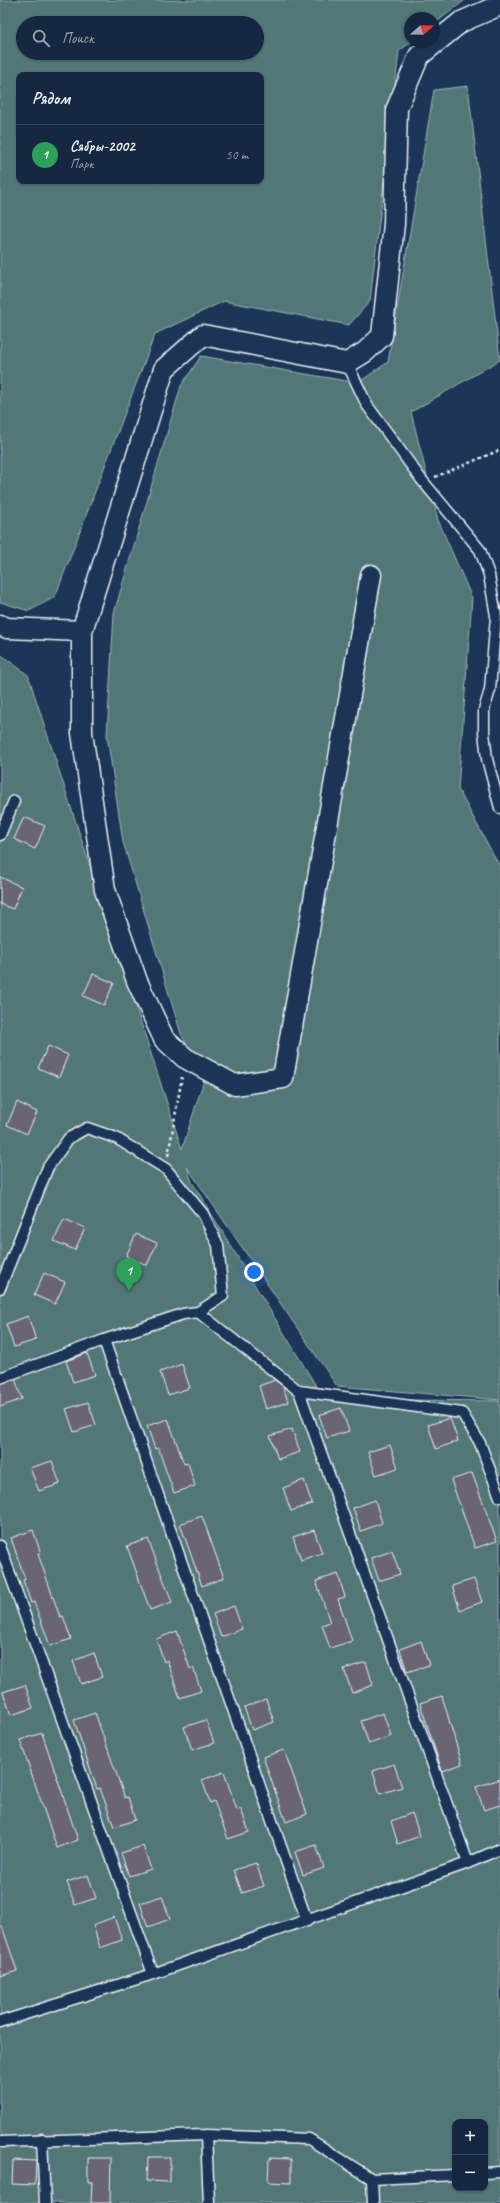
<!DOCTYPE html>
<html lang="ru">
<head>
<meta charset="utf-8">
<style>
  :root { --surface:#162841; --page:#1f3048; --text:#f1f3f6; --muted:#9ea6b1; --line:#35445a; --accent:#db2777 }
  body { margin:0; font-family:Caveat,sans-serif; background:var(--page); color:var(--text) }
  .controls { position:absolute; right:12px; bottom:12px; display:grid; overflow:hidden; border-radius:8px; box-shadow:0 1px 3px #0004 }
  .controls button { width:36px; height:36px; display:grid; place-items:center; padding:0; border:0; border-bottom:1px solid var(--line); background:var(--surface); color:var(--text); font:20px sans-serif }
  .compass { position:absolute; left:404px; top:12px; width:36px; height:36px; border-radius:50%; background:var(--surface); box-shadow:0 1px 3px #0004; rotate:70deg }
  .you { position:absolute; left:254px; top:1272px; width:14px; height:14px; margin:-10px; border:3px solid #fff; border-radius:50%; background:#1a73e8; box-shadow:0 0 0 6px #1a73e833 }
  .badge { display:grid; place-items:center; width:26px; height:26px; border-radius:50%; background:var(--accent); color:#fff; font-size:13px; font-weight:700 }
  .pin { position:absolute; translate:-50% -33px; filter:drop-shadow(0 1px 2px #0008) }
  .pin::after { content:''; position:absolute; top:21px; width:14px; height:12px; background:inherit; clip-path:polygon(0 0,100% 0,50% 100%) }
  .list { margin:0; padding:0; list-style:none }
  h2 { display:flex; justify-content:space-between; align-items:center; height:52px; margin:0; padding:0 16px; font-size:17px }
  h2 small { font-size:13px; font-weight:400; color:var(--muted) }
  .list li { display:grid; grid-template-columns:26px 1fr auto; gap:12px; align-items:center; box-sizing:border-box; height:60px; padding:0 16px; border-top:1px solid var(--line) }
  .list b { display:block; font-size:15px; white-space:nowrap }
  .list p { margin:0; font-size:13px; white-space:nowrap; color:var(--muted) }
  .list em { font-size:13px; font-style:normal; color:var(--muted) }
  .icon { flex:none; width:22px; height:22px; fill:none; stroke:currentColor; stroke-width:2; stroke-linecap:round; stroke-linejoin:round }
  .map { position:relative; flex:none; width:500px; height:2203px; overflow:hidden }
  .search { position:absolute; background:var(--surface); box-shadow:0 1px 3px #0004; left:16px; top:16px; width:248px; height:44px; display:flex; align-items:center; gap:10px; box-sizing:border-box; padding:0 14px; border-radius:22px; color:var(--muted); font-size:15px }
  .panel { position:absolute; background:var(--surface); box-shadow:0 1px 3px #0004; left:16px; top:72px; width:248px; height:112px; border-radius:8px }
  .map>svg:first-child { display:block }
  .green { fill:#537676; stroke:#9eb4b7; fill-rule:evenodd }
  .building { fill:#696574; stroke:#e8f1f8 }
  .lines { fill:none; stroke-linecap:round; stroke-linejoin:round }
  .service-casing { stroke:#e8f1f8; stroke-width:13 }
  .minor-casing { stroke:#e8f1f8; stroke-width:23 }
  .path { stroke:#e8f1f8; stroke-width:2.5; stroke-dasharray:3 3; stroke-linecap:butt }
  .service { stroke:#1d3557; stroke-width:10 }
  .minor { stroke:#1d3557; stroke-width:20 }
</style>
</head>
<body>
<div class="map">
<svg width="500" height="2203" viewBox="0 0 500 2203">
  <rect width="100%" height="100%" fill="#1d3557"/>
  <filter id="ink" filterUnits="userSpaceOnUse"><feTurbulence type="fractalNoise" baseFrequency=".025" numOctaves="2"/><feDisplacementMap in="SourceGraphic" scale="8" xChannelSelector="R" yChannelSelector="G"/><feConvolveMatrix kernelMatrix="1 2 1 2 8 2 1 2 1" color-interpolation-filters="sRGB"/></filter>
  <g filter="url(#ink)">
    <path class="green" d="M0,0H465L434,24V18H410L411,42L399,51L370,301L349,325L224,301L155,334L55,597L29,611L0,602ZM23,23H257V53H23ZM19,75H261V181H19Z
      M468,86L500,360L411,412L438,520L472,598L458,789L500,867V1400L337,1386L187,1167L192,1182L324,1399L500,1401V2203H0V654L28,675L182,1149L205,1077L181,1034L123,842L107,735L114,613L181,386L201,356L358,383L388,362L434,90ZM455,2122H485V2188H455Z"/>
    <path class="building" d="M24,817L45,826L35,849L14,839Z
      M0,877L22,887L13,909L0,904Z
      M93,974L114,983L104,1005L83,996Z
      M48,1046L68,1055L59,1077L38,1068Z
      M17,1102L37,1112L27,1134L7,1125Z
      M64,1219L85,1228L75,1250L54,1241Z
      M136,1234L157,1243L147,1265L126,1256Z
      M44,1273L65,1282L55,1304L34,1295Z
      M28,1316L36,1340L14,1347L6,1324Z
      M87,1353L95,1375L73,1382L66,1361Z
      M182,1364L190,1388L168,1395L160,1372Z
      M15,1379L22,1399L0,1407V1384Z
      M275,1380L283,1386L288,1402L266,1409L259,1386Z
      M88,1402L96,1425L74,1432L66,1409Z
      M341,1408L349,1431L327,1438L319,1415Z
      M450,1418L458,1441L436,1449L428,1425Z
      M168,1419L184,1464L188,1463L195,1486L174,1493L158,1448L155,1449L147,1426Z
      M292,1429L300,1452L278,1459L270,1436Z
      M390,1445L398,1468L376,1475L368,1452Z
      M52,1461L60,1484L39,1491L30,1468Z
      M472,1473L497,1541L475,1548L451,1480Z
      M304,1480L312,1504L291,1511L283,1488Z
      M375,1500L382,1523L361,1531L353,1508Z
      M202,1516L224,1578L202,1586L180,1524Z
      M33,1530L41,1554H38L60,1617L63,1616L71,1639L50,1646L34,1602L31,1603L23,1580L25,1579L11,1538Z
      M314,1530L322,1553L301,1560L293,1537Z
      M148,1539L172,1602L150,1610L127,1546Z
      M392,1551L400,1574L379,1581L371,1558Z
      M338,1574L345,1597L338,1599L352,1641L330,1648L322,1625L330,1622L316,1581Z
      M474,1579L482,1602L460,1610L452,1586Z
      M234,1606L242,1629L221,1637L213,1614Z
      M177,1631L190,1669L193,1667L201,1691L180,1698L167,1660L164,1662L156,1639Z
      M421,1641L429,1665L407,1672L400,1649Z
      M94,1653L102,1677L81,1684L73,1661Z
      M366,1662L373,1685L352,1693L344,1669Z
      M25,1685L33,1708L11,1715L3,1692Z
      M442,1696L462,1764L442,1771L420,1703Z
      M266,1699L274,1722L252,1730L244,1707Z
      M95,1713L125,1798L128,1797L135,1820L114,1827L100,1788L97,1789L74,1720Z
      M383,1713L391,1736L369,1744L361,1721Z
      M206,1720L214,1743L192,1750L184,1727Z
      M42,1733L78,1840L57,1848L20,1740Z
      M284,1750L307,1814L286,1822L263,1757Z
      M394,1764L402,1787L380,1794L373,1771Z
      M224,1772L237,1810L241,1809L249,1832L228,1839L214,1801L210,1803L202,1780Z
      M500,1779V1805L484,1810L476,1787Z
      M412,1813L420,1836L398,1844L391,1821Z
      M316,1845L324,1868L303,1875L295,1852Z
      M143,1846L151,1869L129,1876L121,1853Z
      M256,1863L264,1886L242,1893L234,1870Z
      M88,1875L96,1898L75,1905L67,1882Z
      M162,1896L170,1919L148,1927L140,1903Z
      M114,1917L122,1940L100,1948L93,1925Z
      M0,1926H2L17,1971L0,1976Z
      M148,2157H170V2182L147,2181Z
      M88,2158H111L110,2203H91L92,2182H88Z
      M269,2158L291,2159V2183L268,2182Z
      M13,2160L36,2161L35,2185L12,2184Z"/>
    <g class="lines">
      <defs>
        <path id="service" d="M347,363L367,405L421,479L480,550L489,575L496,616L490,690L484,710V732L487,759L500,808
          M0,835L14,801
          M0,1288L48,1167L69,1138L87,1128L116,1138L166,1169L203,1214L218,1245L223,1296L198,1312
          M104,1340L307,1921
          M0,1378L104,1340L183,1314L198,1312L299,1391L462,1413L480,1443L500,1497
          M299,1391L468,1863
          M0,1546L153,1974
          M0,2022L153,1974L468,1863L500,1849
          M206,2135L209,2203
          M42,2139L45,2203
          M0,2142L206,2135L309,2139L372,2179L455,2175
          M485,2173L500,2172
          M372,2179L373,2203"/>
        <path id="minor" d="M371,575L283,1078L235,1085L185,1058L164,1039L137,981L105,890L82,733V631L164,369L203,335L347,363L365,352L382,336L394,224L397,108L419,56L461,22L500,5
          M0,625L7,628L82,631"/>
      </defs>
      <use href="#service" class="service-casing"/>
      <use href="#minor" class="minor-casing"/>
      <path class="path" d="M435,477L500,450
        M168,1156L182,1077"/>
      <use href="#service" class="service"/>
      <use href="#minor" class="minor"/>
    </g>
  </g>
</svg>
<div class="controls">
<button>+</button>
<button>−</button>
</div>
<svg class="compass" viewBox="-18 -18 36 36"><path d="M0-13l5 13h-10z" fill="#e53935"/><path d="M0 13l5-13h-10z" fill="#9ea6b1"/></svg>
<div class="you"></div>
<div class="pin badge" style="left:129px;top:1291px;background:#2e9e5b">1</div>
<div class="search"><svg class="icon" aria-label="search" viewBox="0 0 24 24"><circle cx="10" cy="10" r="6"/><path d="M15 15l6 6"/></svg>Поиск</div>
<section class="panel">
<h2>Рядом<small></small></h2>
<ul class="list">
<li><span class="badge" style="background:#2e9e5b">1</span><div><b>Сябры-2002</b><p>Парк</p></div><em>50 m</em></li>
</ul>
</section>
</div>
</body>
</html>
